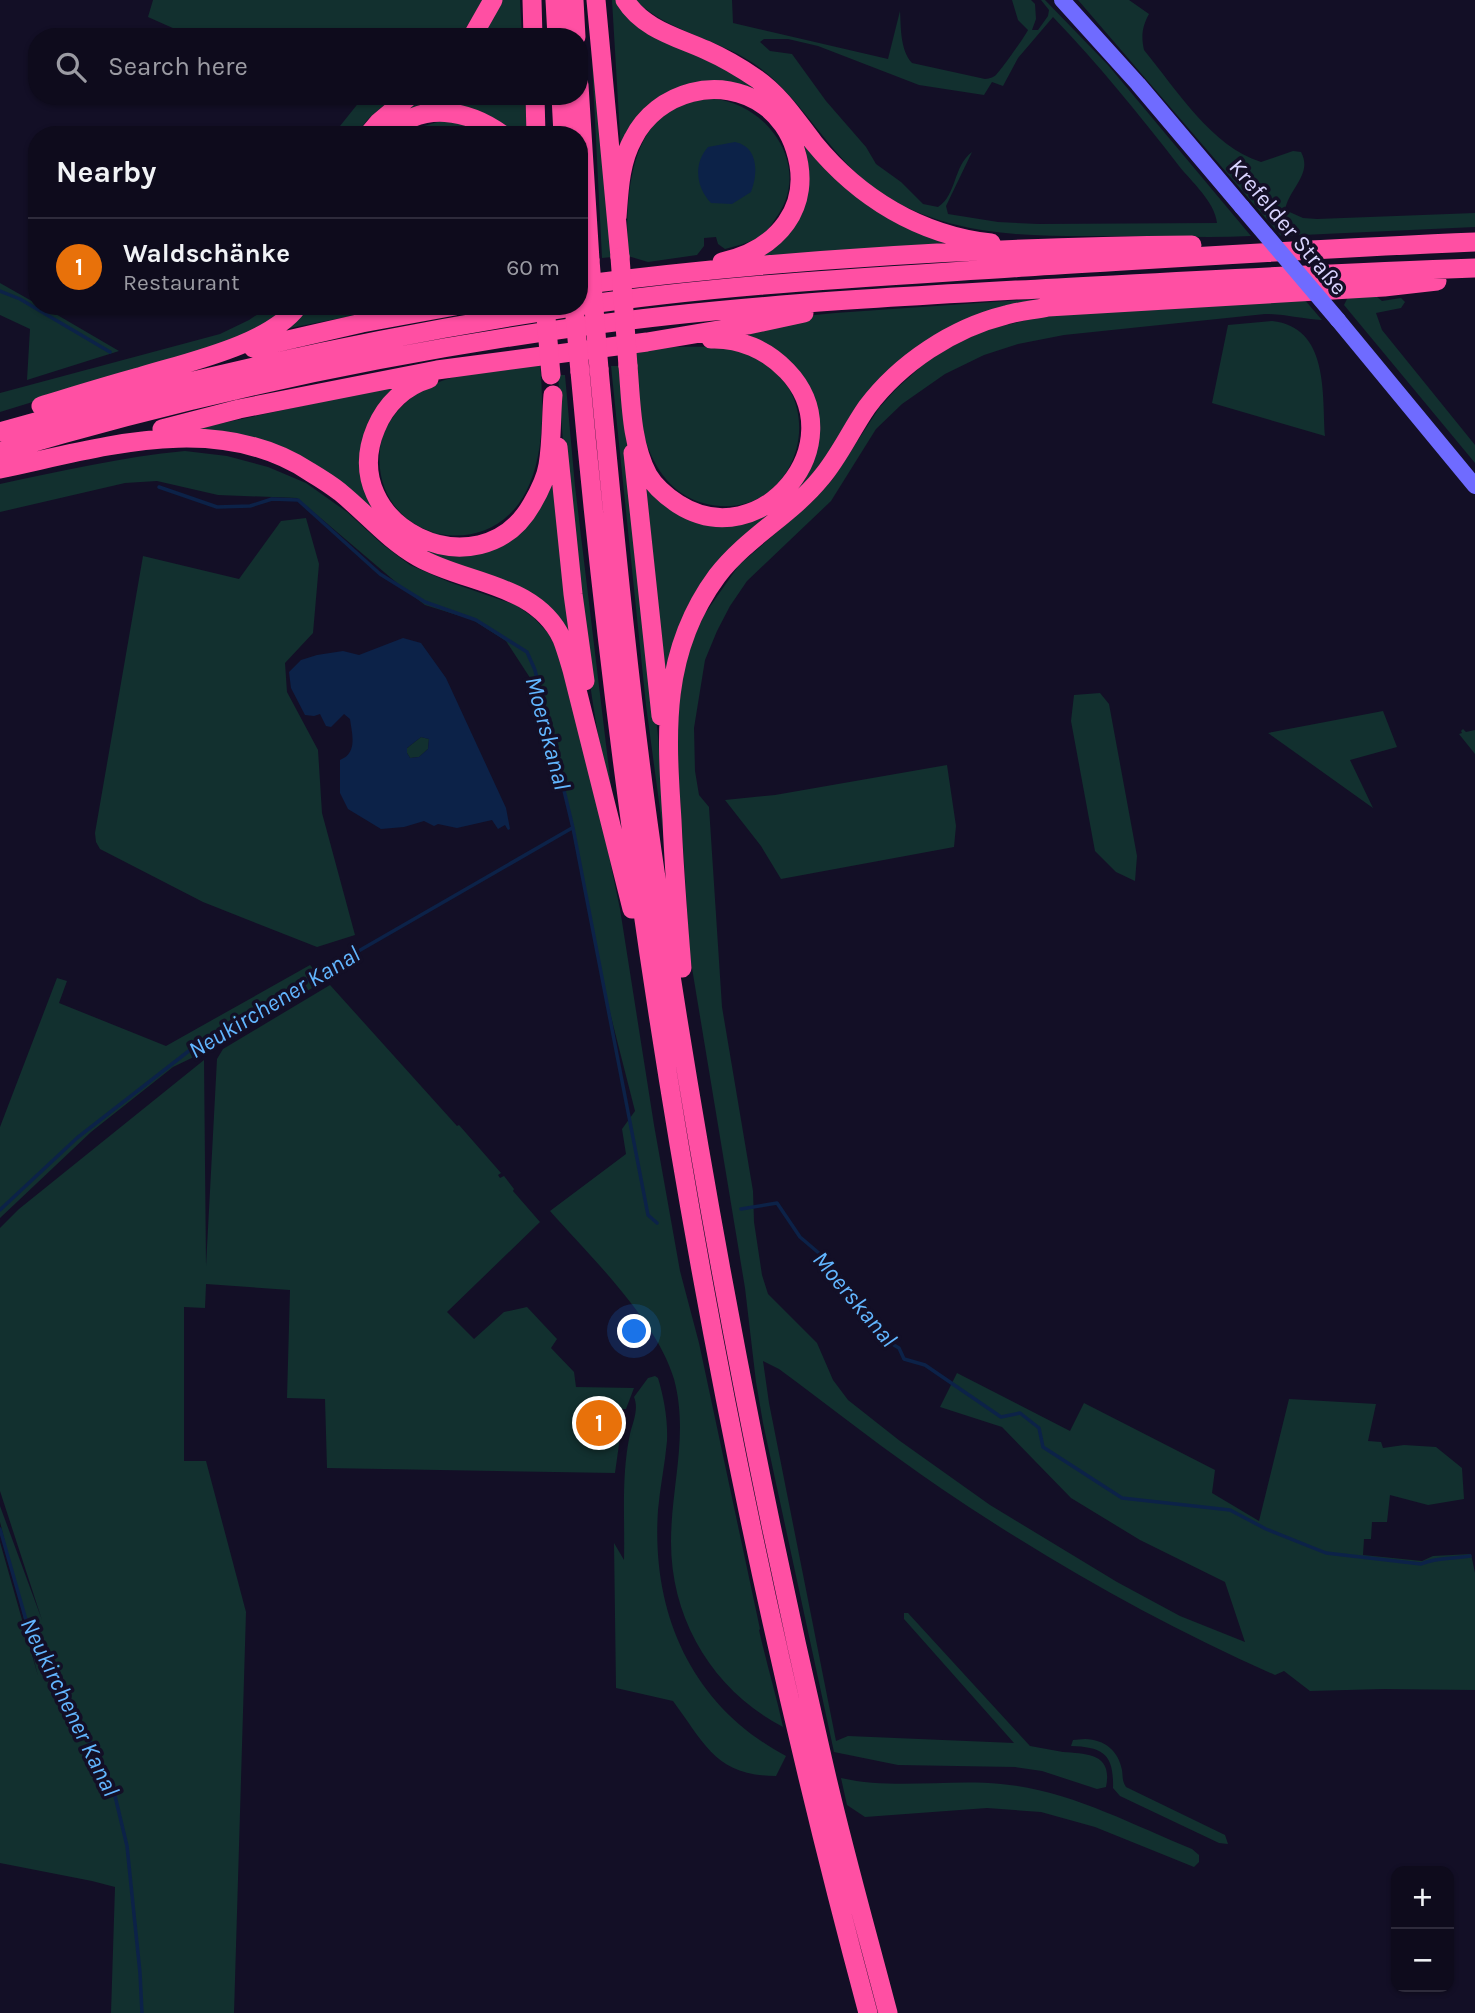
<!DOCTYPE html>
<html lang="en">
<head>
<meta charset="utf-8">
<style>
  :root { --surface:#0e0b1c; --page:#1c1929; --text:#f1f3f6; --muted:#9b9ba3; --line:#2e2b3b; --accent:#00e5ff }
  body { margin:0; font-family:Karla,sans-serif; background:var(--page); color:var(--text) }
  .controls { position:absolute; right:21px; bottom:21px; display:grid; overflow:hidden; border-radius:14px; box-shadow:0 2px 5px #0004 }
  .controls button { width:63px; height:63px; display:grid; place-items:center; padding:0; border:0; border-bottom:2px solid var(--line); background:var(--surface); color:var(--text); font:35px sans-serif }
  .you { position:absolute; left:635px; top:1332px; width:24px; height:24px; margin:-18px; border:5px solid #fff; border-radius:50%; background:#1a73e8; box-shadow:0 0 0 10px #1a73e833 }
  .badge { display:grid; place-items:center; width:46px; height:46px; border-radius:50%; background:var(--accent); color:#fff; font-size:23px; font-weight:700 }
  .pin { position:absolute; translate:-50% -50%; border:4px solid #fff; box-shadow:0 2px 7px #0006 }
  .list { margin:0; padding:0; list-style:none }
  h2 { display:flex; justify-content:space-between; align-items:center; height:91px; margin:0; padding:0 28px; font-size:30px }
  h2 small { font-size:23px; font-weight:400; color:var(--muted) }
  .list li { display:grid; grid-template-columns:46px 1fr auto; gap:21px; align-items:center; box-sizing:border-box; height:98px; padding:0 28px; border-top:2px solid var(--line) }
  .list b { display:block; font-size:26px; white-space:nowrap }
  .list p { margin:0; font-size:23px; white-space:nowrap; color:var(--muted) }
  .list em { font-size:23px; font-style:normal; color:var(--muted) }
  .icon { flex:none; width:38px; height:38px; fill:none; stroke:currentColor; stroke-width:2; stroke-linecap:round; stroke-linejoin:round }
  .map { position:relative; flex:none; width:1475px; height:2013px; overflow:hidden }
  .search { position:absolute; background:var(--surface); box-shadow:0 2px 5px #0004; left:28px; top:28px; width:560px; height:77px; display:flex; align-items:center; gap:18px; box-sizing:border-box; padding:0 24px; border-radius:28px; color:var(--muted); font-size:26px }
  .panel { position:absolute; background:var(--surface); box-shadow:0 2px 5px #0004; left:28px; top:126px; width:560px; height:189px; border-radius:28px }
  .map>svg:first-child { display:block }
  .green { fill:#12302f; fill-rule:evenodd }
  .water { fill:#0c2248; fill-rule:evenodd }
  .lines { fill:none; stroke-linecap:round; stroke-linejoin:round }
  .stream { stroke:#0c2248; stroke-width:3.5 }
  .secondary { stroke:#6f6bff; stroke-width:16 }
  .highway { stroke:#ff4fa3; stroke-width:19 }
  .secondary-bridge { stroke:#6f6bff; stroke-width:16 }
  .highway-bridge { stroke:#ff4fa3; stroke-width:19 }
  .labels { text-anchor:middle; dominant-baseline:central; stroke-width:7; stroke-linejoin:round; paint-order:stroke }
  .street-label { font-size:23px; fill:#d9d4ff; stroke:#130f26 }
  .water-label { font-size:24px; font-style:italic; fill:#62b6ff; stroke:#130f26 }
</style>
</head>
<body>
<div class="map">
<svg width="1475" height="2013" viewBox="0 0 1475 2013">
  <rect width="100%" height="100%" fill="#130f26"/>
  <path class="green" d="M153,0H484L460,37H193L148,17Z
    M499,0H520L522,37H477Z
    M612,0H617L745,75L828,165L960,242L758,257L800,206L777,112L694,86L621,152Z
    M635,0H732L733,23L888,59L900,11C901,27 900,50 912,63L985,79C991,78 992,78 996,75C1001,70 1026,35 1028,30L1018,20L1012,0H1031L1035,4L1036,19L1032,30H1038L1048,16L1049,10L1041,0H1045L1108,65L1251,236C1209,238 1166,236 1124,236C1036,236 943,241 869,184C827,151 803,101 760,68C722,39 671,34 635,0ZM1053,17C1098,64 1139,114 1179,166C1191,181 1215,202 1217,223L1038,224L998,222L948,214L946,206L972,152C953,166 957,195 938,207L923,204L901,182L876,164L866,147L826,101L792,54L770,51L760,42L764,39H788L818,46L919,85L984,95L992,82L1003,86L1018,58Z
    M1078,0H1129L1149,14C1142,27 1141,36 1144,50C1177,90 1211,146 1261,162L1293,151L1301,152C1313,174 1289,188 1285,210L1303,218L1317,219L1475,213V227L1281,236Z
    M589,2L612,257L602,258Z
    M364,96H395L368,119L356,135H335L340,126Z
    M417,96H525L527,135H510L398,110Z
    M715,99C768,105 811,165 778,215C773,222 768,231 761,236C751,242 737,246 725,249L718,244L716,237L704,238V246L697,255L648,262L628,256C626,206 626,127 682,104C692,100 704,100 715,99Z
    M441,121L459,122L488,135H404L414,129Z
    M0,283L37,304V306H42L119,351L27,380L30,329L0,315Z
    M1376,296L1382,301L1401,298L1405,302L1401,308L1376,313L1382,330L1475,445V463L1344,305L1348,297Z
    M1037,299V303L920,350L817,476L740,542L666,681L645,480L686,514L781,501L815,423L749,336L750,329L805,316L835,313Z
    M1304,299L1322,320C1302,319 1284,314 1265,314L1064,335L1018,344L984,355L945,374L902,404L876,429L831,501L747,581L730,606L717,631L705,660L694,728L695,771L699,795L709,807L722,1007L753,1191L754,1222L762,1275L768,1294L817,1343L833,1380L848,1400L900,1441L990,1505L1117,1582L1180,1616L1245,1642L1225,1582L1140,1540L1071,1498L1002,1427L940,1407L957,1373L1070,1431L1084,1403L1215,1470L1212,1493L1259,1521L1289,1399L1376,1404L1368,1441L1381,1442L1383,1448L1404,1445L1436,1447L1462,1468L1464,1499L1428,1505L1390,1495L1387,1522H1372L1371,1539H1364L1363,1555L1422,1561L1433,1556L1471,1554L1475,1573V1690L1383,1689L1310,1691L1284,1671L1275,1675C1159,1624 1047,1560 942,1489C886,1451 833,1409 779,1369L763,1361L769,1403L836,1741L848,1736L1014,1743L904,1619V1613H908L1030,1746C1041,1748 1052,1750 1063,1752C1087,1754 1113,1753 1106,1787L1097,1789L1042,1771L1015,1767L898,1765L834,1752L763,1423L756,1382L745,1288L690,956L677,750L679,687L689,649L704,615L739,565L813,501L832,480L879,408L896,389L925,363L949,348L985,330L1044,316Z
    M270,306H285L267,323L238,339L0,412V393L220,334L249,320Z
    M303,306H402L280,330Z
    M1272,321C1329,327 1322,393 1325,436L1212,403L1228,325Z
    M676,347C699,347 724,345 745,353C842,390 797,529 703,503C672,494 655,470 645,439C637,411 637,379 635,349Z
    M540,362C543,401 545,447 530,483C495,571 370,541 380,449C383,425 401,403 421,391C456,370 501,369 540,362Z
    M611,366H620L658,737L665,847L646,705Z
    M558,375H565L575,486L614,811C592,721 582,628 573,535C567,482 561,429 558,375Z
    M405,384L368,439L385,519L486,547L551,469L572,644L554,619L432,559L342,488L190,430Z
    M185,451L227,456L268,467L306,483L347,512L382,544L410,565L449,582L516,605L534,618L548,633L561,657L600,812L620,909L654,1125L680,1271L699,1343L760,1629L759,1630C766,1662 776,1694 783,1727C714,1691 671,1621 671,1542C671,1486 689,1435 674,1379C657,1321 591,1257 550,1211L626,1154L622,1129L635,1111L606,997L563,786L536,687L506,641L473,620L425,605L404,589L297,498L218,495L157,481L125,483L0,512V484C61,471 122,457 185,451Z
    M306,518L319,564L313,633L285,663L287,692L318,750L322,813L355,935L317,947L203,902L100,849L96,842L95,833L143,556L239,579L281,521Z
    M1100,693L1109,704L1137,856L1135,881L1116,872L1095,851L1071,721L1074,695Z
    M1383,711L1397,747L1350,760L1373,808L1268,733Z
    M1463,729L1466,732L1475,730V754L1459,734L1462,733L1461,731Z
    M421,737L429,739L428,749L419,757L410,758L407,753V748Z
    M947,765L956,826L954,847L781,879L761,846L725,800L775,795Z
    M310,965L324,981L200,1054L173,1067L91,1132L0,1218V1127L57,978L67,981L59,1003L166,1046Z
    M330,985L457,1126L459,1125L501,1173L498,1175L500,1178L504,1176L514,1189L513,1191L540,1222L447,1312L474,1339L504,1312L527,1307L557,1339L551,1348L574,1372L576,1387L634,1388L626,1409H583L580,1435L620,1437L615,1473L327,1468L325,1399L287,1398L290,1290L206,1284L205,1308L184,1307V1461H206L246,1612L234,2013H111L115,1887L92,1881L0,1863V1542L38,1676L0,1522V1506L42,1620L0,1491V1228L19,1209L204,1060L206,1266L217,1059L223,1049Z
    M655,1376L658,1378C664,1398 668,1420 667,1441C665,1464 660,1487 658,1510C651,1614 692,1706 786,1756L776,1776C716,1776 705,1744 673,1701L616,1688L614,1543L624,1560C625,1518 621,1476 630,1434C633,1422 639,1409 634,1397L648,1378Z
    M1085,1739C1105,1740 1118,1750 1122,1770C1123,1777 1122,1781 1126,1787L1225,1835L1228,1844L1219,1843L1120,1796L1113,1788C1114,1754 1103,1747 1071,1746L1073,1740Z
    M841,1778C894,1790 947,1779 1001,1784C1069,1790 1130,1824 1192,1849L1199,1855V1862L1194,1867L1095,1827L1041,1812L987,1808L865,1817L847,1805Z"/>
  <path class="water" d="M735,142C759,147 758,174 751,192L732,204L711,203C696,187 693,164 708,147Z
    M403,638L421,643L446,678L506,808L510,829L508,830L505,825L498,829L492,820L457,828L438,824L434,826L424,821L404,827L381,829L348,809L340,793V760C358,753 352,734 350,719L344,714L331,727L326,726L320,714L314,716L305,715L291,688L289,672L301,660L317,655L343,651L359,655ZM421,737L429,739L428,749L419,757L410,758L407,753V748Z"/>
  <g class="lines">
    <path class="stream" d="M0,291L20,299L110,352
      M159,487L217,507L250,506L272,499L298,500L380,574L425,602L476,620L527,652L535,670L573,828L648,1215L657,1223
      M741,1209L777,1203L800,1237L827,1260L841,1277L854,1302L870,1313L887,1341L899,1348L904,1359L925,1365L1001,1417L1020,1413L1039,1428L1043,1447L1122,1498L1230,1510L1266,1529L1326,1553L1421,1564C1436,1557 1453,1559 1470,1556
      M0,1210L77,1138L199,1043L572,828
      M0,1529L30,1634L62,1698L98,1754L115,1796L127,1846L140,1973L142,2013"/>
    <path class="secondary" d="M1062,0L1138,84L1242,207
      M1338,320L1475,486"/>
    <path class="highway" d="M532,0L533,37
      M555,0L557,37
      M574,0L576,37
      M596,0L620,257
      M625,0C643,29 677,37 706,50C724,58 741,68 757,79C781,96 796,120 814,143C859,198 920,235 991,243
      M472,37L493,0
      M579,85L590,260
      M535,96L536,135
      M561,96L563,135
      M368,135L379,122L410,96
      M388,135C421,100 469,110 503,135
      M617,217C619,191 620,162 633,139C657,91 721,74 765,106C779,116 790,133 795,149C814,207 777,250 722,262
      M579,285C782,259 988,247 1192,245
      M253,348L362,323L455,306
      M628,366C631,400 631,444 648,475C655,487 666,496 678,504C761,557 856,443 787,371C767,350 740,338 711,339
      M599,369C615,539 631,710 656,878C700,1174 755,1469 823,1761C842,1845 866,1929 888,2013
      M580,372C630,926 723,1476 868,2013
      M429,379C405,386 386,404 376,428C334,526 480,596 532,504C539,492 546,478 548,465C552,442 551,418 553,395
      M41,406C74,396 106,386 139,377C184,363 270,345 298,306
      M162,429L239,409L437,370L647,342L748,325L804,313
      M0,432C190,377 382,336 578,306C726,284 877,277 1026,267C1176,258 1325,248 1475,242
      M558,447L573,594L585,681
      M0,452C191,395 388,353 585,326C729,306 874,298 1018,290C1171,282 1323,273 1475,268
      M633,453L661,716
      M0,469C101,448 216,410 310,472C320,478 331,485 340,492C367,514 388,540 418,557C465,584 536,583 562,639C566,649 569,660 572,670L632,909
      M682,968C678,919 674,869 672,820C666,731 661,652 717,576C747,537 791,515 821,478C839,457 851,430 867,407C900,363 953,328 1006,315C1019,311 1034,310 1048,307L1384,287L1437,281"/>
    <path class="secondary-bridge" d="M1242,207L1338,320"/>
    <path class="highway-bridge" d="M620,257L628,366
      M590,260L599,369
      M545,306L551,375
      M574,306L580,372"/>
  </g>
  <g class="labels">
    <g class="street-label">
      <text transform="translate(1288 227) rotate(50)">Krefelder Straße</text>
    </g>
    <g class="water-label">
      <text transform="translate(548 733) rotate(75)">Moerskanal</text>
      <text transform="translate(274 1002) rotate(-31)">Neukirchener Kanal</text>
      <text transform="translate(855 1299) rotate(50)">Moerskanal</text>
      <text transform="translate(70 1707) rotate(64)">Neukirchener Kanal</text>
    </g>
  </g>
</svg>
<div class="controls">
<button>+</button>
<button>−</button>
</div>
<div class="you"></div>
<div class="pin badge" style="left:599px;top:1423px;background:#e8710a">1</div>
<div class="search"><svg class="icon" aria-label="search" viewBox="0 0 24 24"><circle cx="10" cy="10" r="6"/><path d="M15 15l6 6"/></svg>Search here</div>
<section class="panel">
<h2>Nearby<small></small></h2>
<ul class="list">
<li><span class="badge" style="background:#e8710a">1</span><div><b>Waldschänke</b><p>Restaurant</p></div><em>60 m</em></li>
</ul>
</section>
</div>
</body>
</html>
